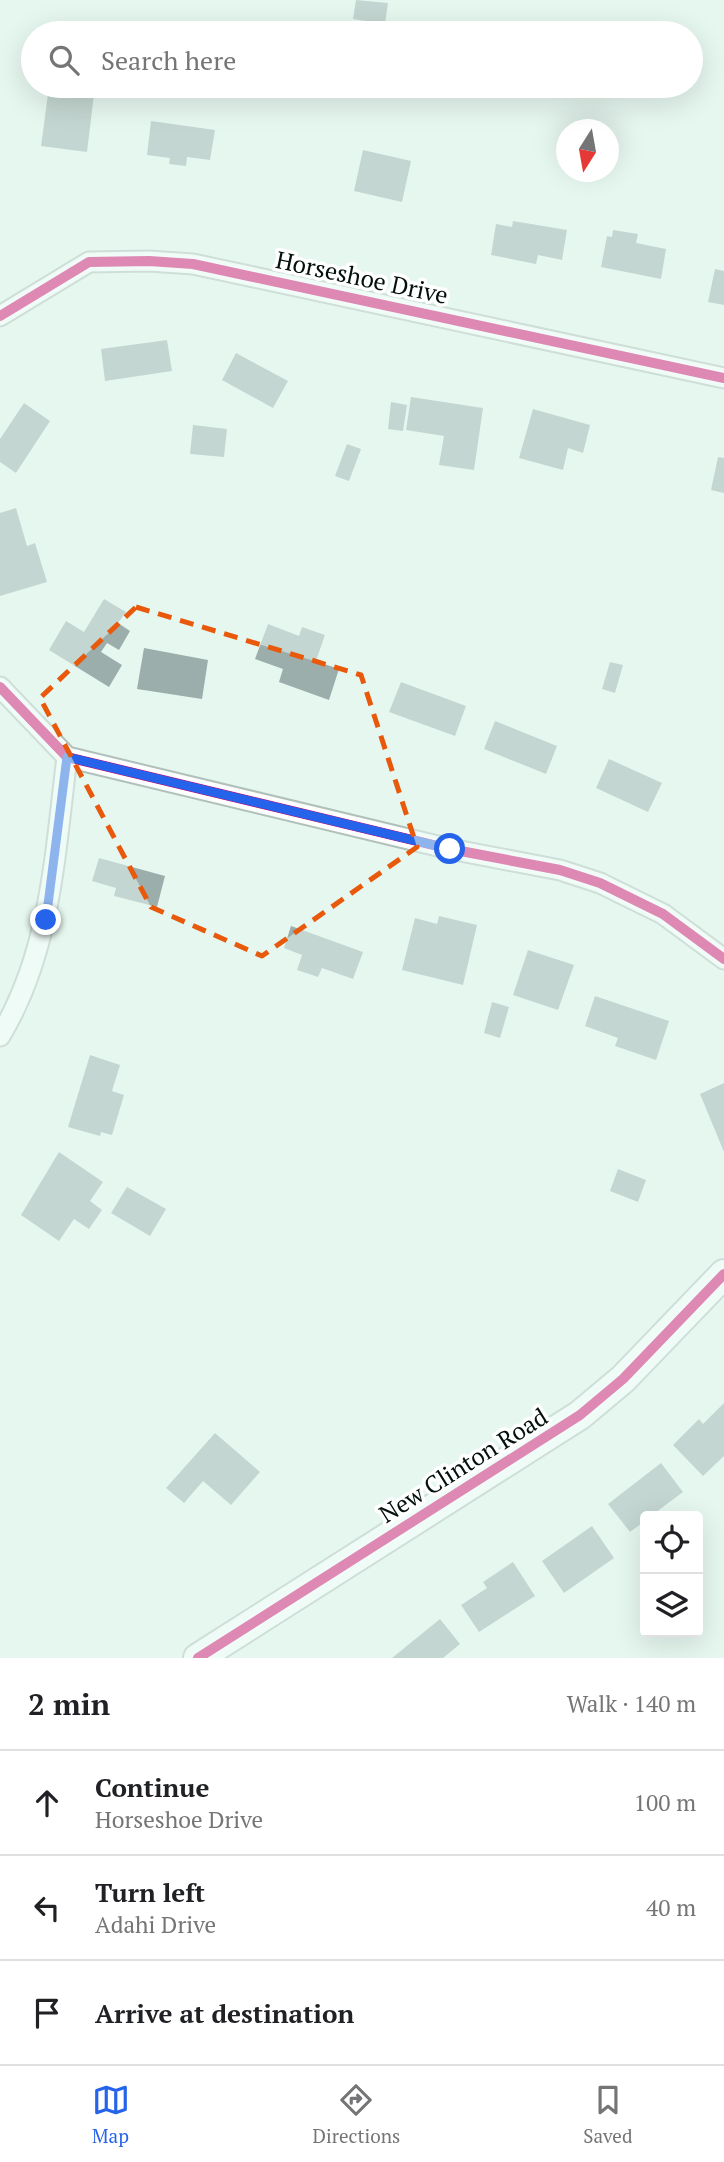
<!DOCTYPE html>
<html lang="en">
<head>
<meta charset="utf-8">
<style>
  :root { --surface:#fff; --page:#f2f2f2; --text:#202124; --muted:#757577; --line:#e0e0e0; --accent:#2563eb }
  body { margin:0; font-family:"PT Serif",serif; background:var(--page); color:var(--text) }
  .controls { position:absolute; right:21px; bottom:21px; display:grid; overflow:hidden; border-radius:7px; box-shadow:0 7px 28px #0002 }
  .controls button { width:63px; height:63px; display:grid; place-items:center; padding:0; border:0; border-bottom:2px solid var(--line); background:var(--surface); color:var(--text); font:35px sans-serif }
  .compass { position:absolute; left:556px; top:119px; width:63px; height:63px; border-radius:50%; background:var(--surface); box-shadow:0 7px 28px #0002; rotate:191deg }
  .stop { position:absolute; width:21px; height:21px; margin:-16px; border:5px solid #2563eb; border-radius:50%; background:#fff }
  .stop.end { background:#2563eb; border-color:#fff; box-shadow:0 2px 7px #0008 }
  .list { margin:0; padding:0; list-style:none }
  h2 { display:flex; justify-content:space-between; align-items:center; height:91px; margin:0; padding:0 28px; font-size:30px }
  h2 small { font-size:23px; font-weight:400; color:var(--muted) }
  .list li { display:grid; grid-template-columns:46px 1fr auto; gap:21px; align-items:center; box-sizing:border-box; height:105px; padding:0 28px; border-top:2px solid var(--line) }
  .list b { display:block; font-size:26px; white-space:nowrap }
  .list p { margin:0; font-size:23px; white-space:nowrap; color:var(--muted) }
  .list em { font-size:23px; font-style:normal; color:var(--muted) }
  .icon { flex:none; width:38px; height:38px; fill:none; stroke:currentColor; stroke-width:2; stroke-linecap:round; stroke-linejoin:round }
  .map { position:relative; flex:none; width:724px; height:1658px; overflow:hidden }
  .search { position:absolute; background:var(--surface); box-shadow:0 7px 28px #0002; left:21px; right:21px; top:21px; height:77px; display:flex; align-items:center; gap:18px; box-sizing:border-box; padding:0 24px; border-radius:38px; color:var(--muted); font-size:26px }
  .sheet { height:406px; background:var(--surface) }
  nav { display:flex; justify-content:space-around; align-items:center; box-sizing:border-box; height:98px; border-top:2px solid var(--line); background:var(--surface); font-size:19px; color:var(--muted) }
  nav a { display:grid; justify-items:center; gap:4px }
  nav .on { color:var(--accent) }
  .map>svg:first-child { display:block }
  .building { fill:#9baeab }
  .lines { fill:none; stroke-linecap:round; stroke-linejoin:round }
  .street-casing { stroke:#b1c0ba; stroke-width:23 }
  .secondary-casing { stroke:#b1c0ba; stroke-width:32 }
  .street { stroke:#fbfefd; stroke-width:19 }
  .secondary { stroke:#fbfefd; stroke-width:28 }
  .cycleway-casing { stroke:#fff; stroke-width:15 }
  .cycleway { stroke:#d6006c; stroke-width:10 }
  .route { stroke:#2563eb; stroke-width:9 }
  .marked { fill:none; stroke:#e8590c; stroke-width:5; stroke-dasharray:14 9; stroke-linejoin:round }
  .labels { text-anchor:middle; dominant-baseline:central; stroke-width:7; stroke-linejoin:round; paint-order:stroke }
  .street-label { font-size:24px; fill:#03100b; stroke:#fff }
</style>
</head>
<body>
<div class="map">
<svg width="724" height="1658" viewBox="0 0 724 1658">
  <rect width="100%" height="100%" fill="#e6f7f0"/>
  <path class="building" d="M356,0L388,3L385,24L353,19Z
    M57,86H95L87,152L41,146L48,94Z
    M151,121L215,130L210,160L187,157L186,166L169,164L170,158L147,155Z
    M363,150L411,161L402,202L354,191Z
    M513,221L567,230L562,260L538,255L536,264L491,255L496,224L512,227Z
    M613,230L638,234L636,243L666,249L661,279L601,267L607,236L612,237Z
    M715,269L724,271V305L708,302Z
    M167,340L172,371L105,381L101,349Z
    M236,353L288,381L273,408L222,380Z
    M411,397L483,408L474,470L439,465L444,436L406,430Z
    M391,402L407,405L403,431L388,429Z
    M24,403L50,421L16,473L0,462V439Z
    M533,409L590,425L583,453L568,448L563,470L519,458Z
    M193,425L227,429L224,457L190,454Z
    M347,444L361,449L349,481L335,476Z
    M718,457L724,458V493L711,490Z
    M16,508L27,546L35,543L47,582L0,596V513Z
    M104,599L126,612L118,623L130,631L119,650L107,643L101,652L122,665L109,687L49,650L66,621L84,632Z
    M268,624L299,636L302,627L325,635L316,661L339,669L329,700L279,682L283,669L255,659Z
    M144,648L208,660L202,699L137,689Z
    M610,662L623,665L615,693L602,689Z
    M401,682L466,706L455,736L389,712Z
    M495,721L557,746L546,774L484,749Z
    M609,759L662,783L648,812L596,788Z
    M99,858L165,876L157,907L114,896L116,888L92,881Z
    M439,916L477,925L463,985L402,970L415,918L437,924Z
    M291,926L363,952L353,979L322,968L318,977L297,970L302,955L284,948Z
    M528,950L574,965L558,1010L513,995Z
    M595,996L669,1021L656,1060L615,1046L618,1038L585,1026Z
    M492,1002L509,1007L500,1038L484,1033Z
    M90,1055L120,1065L112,1091L124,1095L112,1135L101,1132L100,1136L68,1127Z
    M724,1083V1152L700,1094Z
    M59,1152L103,1182L90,1201L102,1210L89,1229L74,1219L59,1241L21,1215Z
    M618,1169L646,1180L638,1202L610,1191Z
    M127,1187L166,1209L150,1236L111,1213Z
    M724,1403V1456L703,1476L673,1445L699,1419L703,1424Z
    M215,1433L260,1472L231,1505L203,1481L184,1503L166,1488Z
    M661,1463L683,1492L651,1516H645V1521L630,1532L608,1504Z
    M592,1526L614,1558L564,1593L542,1561Z
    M513,1562L535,1596L479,1632L461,1605L487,1588L483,1582Z
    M440,1619L460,1644L443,1658H392Z"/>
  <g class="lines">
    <defs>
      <path id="street" d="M0,316L89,262L149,261L193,264L724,378
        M0,687L67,757L450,849L560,870L600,883L663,914L724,959
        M0,1036C51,952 55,853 67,757"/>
      <path id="secondary" d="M198,1658L580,1415L623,1379L724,1274"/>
    </defs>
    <use href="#street" class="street-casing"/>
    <use href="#secondary" class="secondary-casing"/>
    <use href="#street" class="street"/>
    <use href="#secondary" class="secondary"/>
    <defs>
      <path id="cycleway" d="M0,316L89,262L149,261L193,264L724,378
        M0,687L67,757L450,849L560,870L600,883L663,914L724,959
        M198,1658L580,1415L623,1379L724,1274"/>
    </defs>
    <use href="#cycleway" class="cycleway-casing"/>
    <use href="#cycleway" class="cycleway"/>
  </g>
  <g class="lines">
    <path class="route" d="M46,920L67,757L450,849"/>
  </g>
  <path d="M0 0H724V1658H0ZM136,607L361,675L417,847L262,956L151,907L40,698Z" fill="#e6f7f0" fill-opacity=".55" fill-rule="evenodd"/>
  <path class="marked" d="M136,607L361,675L417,847L262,956L151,907L40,698Z"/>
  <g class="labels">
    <g class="street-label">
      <text transform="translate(362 277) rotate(12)">Horseshoe Drive</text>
      <text transform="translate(463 1465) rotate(-32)">New Clinton Road</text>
    </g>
  </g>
</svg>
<div class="controls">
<button><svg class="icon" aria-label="locate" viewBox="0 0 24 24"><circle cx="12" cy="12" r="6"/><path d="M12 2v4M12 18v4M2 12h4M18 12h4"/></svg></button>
<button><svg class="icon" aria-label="layers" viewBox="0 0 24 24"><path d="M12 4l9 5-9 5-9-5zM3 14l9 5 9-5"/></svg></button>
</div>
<svg class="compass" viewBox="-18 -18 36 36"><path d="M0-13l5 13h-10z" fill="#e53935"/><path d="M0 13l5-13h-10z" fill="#757577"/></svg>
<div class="stop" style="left:450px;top:849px"></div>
<div class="stop end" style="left:46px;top:920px"></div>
<div class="search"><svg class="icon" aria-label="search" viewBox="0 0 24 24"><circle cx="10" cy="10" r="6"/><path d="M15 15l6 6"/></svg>Search here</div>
</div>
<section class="sheet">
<h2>2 min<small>Walk · 140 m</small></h2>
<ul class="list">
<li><svg class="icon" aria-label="ahead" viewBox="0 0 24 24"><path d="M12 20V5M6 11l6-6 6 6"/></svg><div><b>Continue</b><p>Horseshoe Drive</p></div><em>100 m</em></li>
<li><svg class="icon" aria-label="left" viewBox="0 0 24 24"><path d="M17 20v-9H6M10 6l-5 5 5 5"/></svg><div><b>Turn left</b><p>Adahi Drive</p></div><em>40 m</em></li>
<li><svg class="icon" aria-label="arrive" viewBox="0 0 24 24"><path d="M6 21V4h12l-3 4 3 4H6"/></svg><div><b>Arrive at destination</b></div></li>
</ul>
</section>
<nav>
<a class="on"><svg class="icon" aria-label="map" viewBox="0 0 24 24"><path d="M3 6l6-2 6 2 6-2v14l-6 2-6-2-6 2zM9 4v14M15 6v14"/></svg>Map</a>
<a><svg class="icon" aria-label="directions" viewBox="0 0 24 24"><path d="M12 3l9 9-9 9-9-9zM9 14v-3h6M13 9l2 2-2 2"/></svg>Directions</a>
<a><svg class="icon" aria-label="saved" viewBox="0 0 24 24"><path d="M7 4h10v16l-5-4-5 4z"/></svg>Saved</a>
</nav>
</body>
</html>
